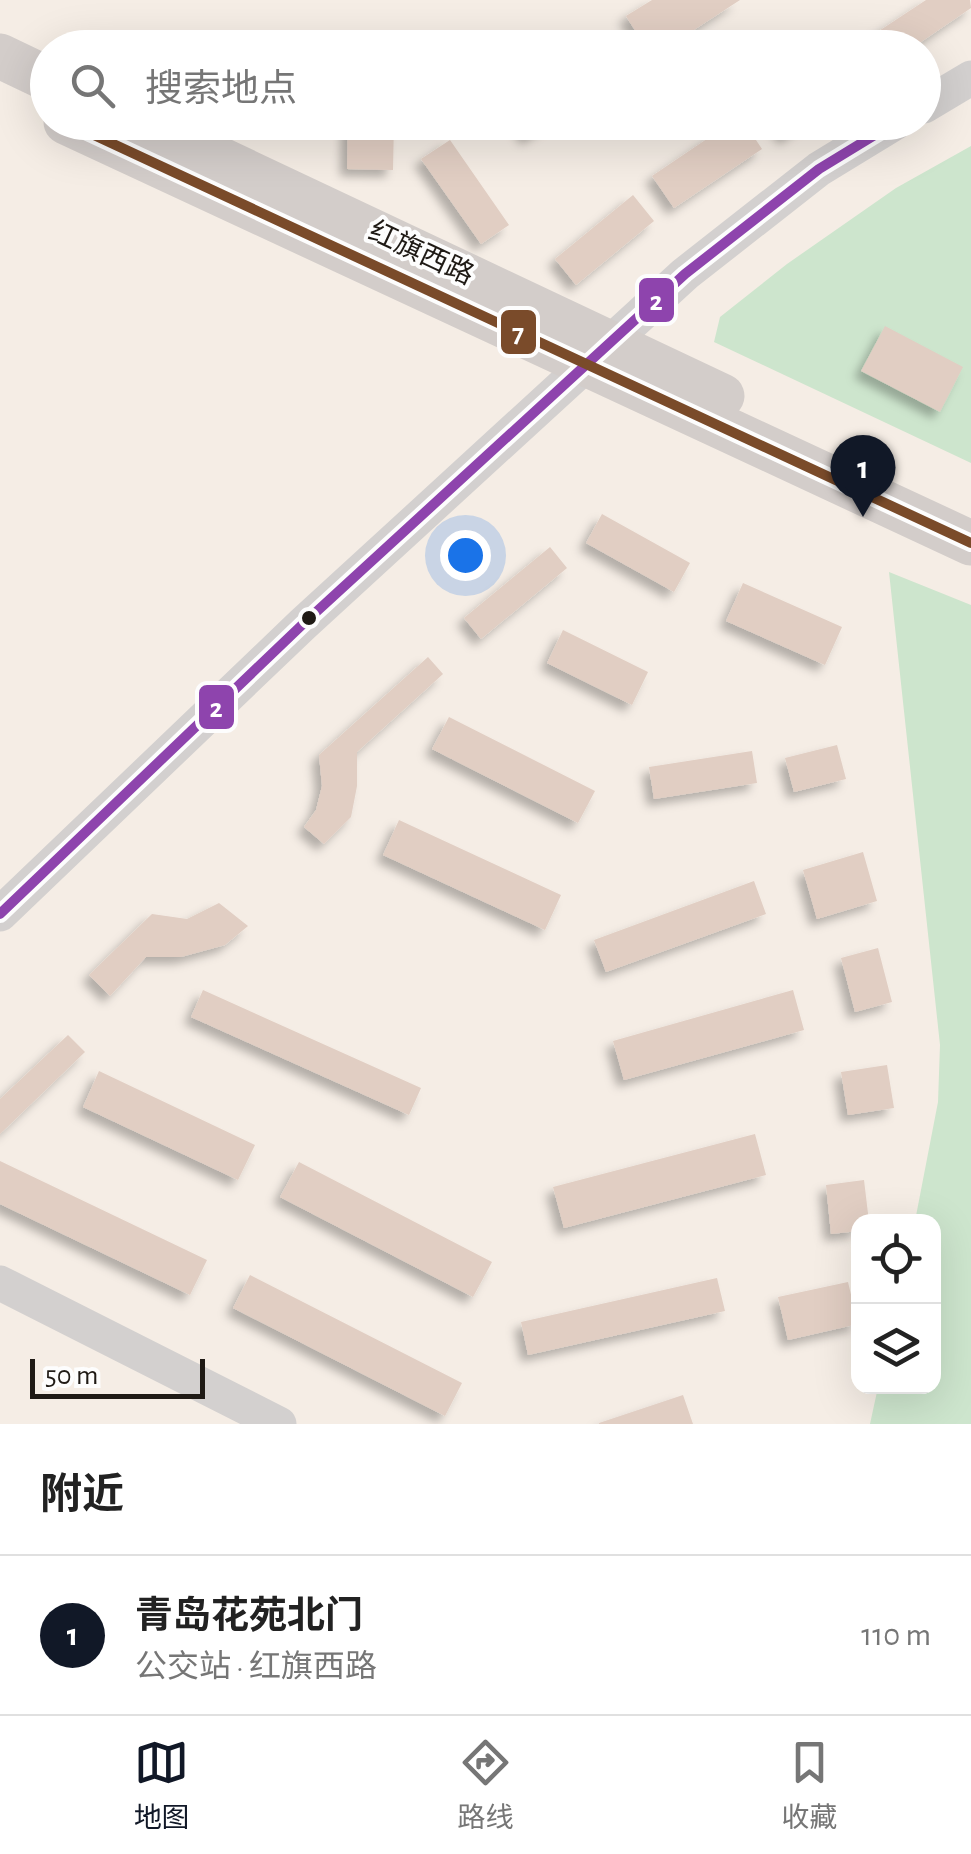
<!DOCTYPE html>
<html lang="zh">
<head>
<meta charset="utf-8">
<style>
  :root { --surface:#fff; --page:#f2f2f2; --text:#222; --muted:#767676; --line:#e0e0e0; --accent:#111827 }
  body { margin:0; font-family:"Alegreya Sans","Noto Sans SC",sans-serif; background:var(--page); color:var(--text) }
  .controls { position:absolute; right:30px; bottom:30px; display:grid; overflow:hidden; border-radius:20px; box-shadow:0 10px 40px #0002 }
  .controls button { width:90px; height:90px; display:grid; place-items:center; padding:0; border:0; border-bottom:2px solid var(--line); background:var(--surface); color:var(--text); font:50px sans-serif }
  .scale { position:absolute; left:30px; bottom:25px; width:175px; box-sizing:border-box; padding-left:10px; border:5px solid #1f1a15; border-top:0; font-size:28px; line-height:35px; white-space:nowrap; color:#1f1a15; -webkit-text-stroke:8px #fdfdfd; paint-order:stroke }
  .you { position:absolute; left:465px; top:555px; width:35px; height:35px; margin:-25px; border:8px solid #fff; border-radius:50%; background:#1a73e8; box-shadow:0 0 0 15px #1a73e833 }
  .badge { display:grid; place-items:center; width:65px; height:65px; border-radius:50%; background:var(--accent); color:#fff; font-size:32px; font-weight:700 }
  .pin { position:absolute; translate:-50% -82px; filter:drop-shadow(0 2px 5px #0008) }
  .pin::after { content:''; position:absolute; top:52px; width:35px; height:30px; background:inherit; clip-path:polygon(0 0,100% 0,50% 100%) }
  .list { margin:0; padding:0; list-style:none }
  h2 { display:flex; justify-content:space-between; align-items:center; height:130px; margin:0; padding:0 40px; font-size:42px }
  h2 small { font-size:32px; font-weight:400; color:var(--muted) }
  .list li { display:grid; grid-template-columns:65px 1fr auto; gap:30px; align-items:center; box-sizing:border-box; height:160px; padding:0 40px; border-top:2px solid var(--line) }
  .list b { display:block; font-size:38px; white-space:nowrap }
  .list p { margin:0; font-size:32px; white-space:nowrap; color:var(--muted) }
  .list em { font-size:32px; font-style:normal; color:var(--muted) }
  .icon { flex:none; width:55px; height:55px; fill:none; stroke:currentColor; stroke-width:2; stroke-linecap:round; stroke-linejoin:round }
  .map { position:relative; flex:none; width:971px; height:1424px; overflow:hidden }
  .search { position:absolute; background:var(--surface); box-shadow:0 10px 40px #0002; left:30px; right:30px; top:30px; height:110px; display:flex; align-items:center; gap:25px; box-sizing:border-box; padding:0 35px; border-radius:55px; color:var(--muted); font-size:38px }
  .sheet { height:290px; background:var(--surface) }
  nav { display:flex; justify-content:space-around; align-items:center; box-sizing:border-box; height:140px; border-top:2px solid var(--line); background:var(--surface); font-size:28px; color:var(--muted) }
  nav a { display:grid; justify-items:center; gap:5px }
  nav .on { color:var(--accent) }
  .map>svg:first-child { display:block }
  .green { fill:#cde5cd }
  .building { fill:#e1cec3; filter:url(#shadow) }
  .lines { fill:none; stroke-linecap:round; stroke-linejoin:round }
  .minor { stroke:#d3d0cf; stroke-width:35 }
  .major { stroke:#d3cdca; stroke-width:45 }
  .bus-1-casing { stroke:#fdfdfd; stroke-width:18 }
  .bus-2-casing { stroke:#fdfdfd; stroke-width:18 }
  .bus-1 { stroke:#8e44ad; stroke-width:10 }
  .bus-2 { stroke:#7a4b2a; stroke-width:10 }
  .bus-dot { fill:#1f1a15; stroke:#fdfdfd; stroke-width:4 }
  .labels { text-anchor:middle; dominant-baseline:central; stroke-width:8; stroke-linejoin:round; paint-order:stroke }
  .street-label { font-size:28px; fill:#1f1a15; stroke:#fdfdfd }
  .line-badge { stroke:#fdfdfd; stroke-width:4 }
  .badge-label { font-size:28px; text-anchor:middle; font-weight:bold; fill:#fff }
</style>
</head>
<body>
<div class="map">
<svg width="971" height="1424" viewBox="0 0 971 1424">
  <defs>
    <filter id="shadow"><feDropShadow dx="-7" dy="7" stdDeviation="5" flood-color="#0004"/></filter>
  </defs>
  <rect width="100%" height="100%" fill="#f5ede5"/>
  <path class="green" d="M971,146V463L714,342L720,317L787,264L896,188Z
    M889,572L971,605V1424H870L878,1387L934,1386V1222L915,1221L938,1102L940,1045Z"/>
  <path class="building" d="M652,0H740L666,48H646L626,16Z
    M926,0H970L971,8L912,48H890L879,31Z
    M348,122H394L393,170L347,169Z
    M518,122H552L528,138Z
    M732,122H744L762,149L674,208L652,176Z
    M775,122H807L786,138Z
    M450,140L509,225L481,244L421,159Z
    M633,195L654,221L576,285L555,259Z
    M885,326L963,367L940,412L861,371Z
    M602,514L690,563L674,592L586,543Z
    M550,547L567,568L481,639L464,618Z
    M743,583L842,627L825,665L726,621Z
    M563,630L648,672L632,705L547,663Z
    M428,657L443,674L357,752V786L351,817L324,844L304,827L316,810L322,786L319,755Z
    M449,717L595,791L578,823L432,749Z
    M837,745L846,779L794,792L785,758Z
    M752,751L757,783L654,799L649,767Z
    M399,820L561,895L545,930L383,855Z
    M863,852L877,901L817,919L803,870Z
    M754,881L766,914L606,972L594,940Z
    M219,903L248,926L225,945L181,957H146L110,996L89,975L152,914L187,919Z
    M878,948L892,1002L855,1012L841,958Z
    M203,990L421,1088L409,1115L191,1017Z
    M793,990L804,1030L624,1080L613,1041Z
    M68,1035L85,1052L0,1134V1099Z
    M887,1065L894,1108L848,1115L841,1072Z
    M99,1071L255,1145L238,1180L83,1107Z
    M755,1134L766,1175L564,1228L553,1187Z
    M0,1161L207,1260L190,1295L0,1204Z
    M299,1162L492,1262L473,1297L280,1197Z
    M864,1180L869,1222H858V1231L831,1234L826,1185Z
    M250,1275L462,1383L445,1416L233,1308Z
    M717,1278L725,1311L528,1355L521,1322Z
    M848,1282L858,1324L788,1340L778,1297Z
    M683,1395L693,1424H599V1423Z"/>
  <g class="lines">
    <path class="minor" d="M924,106L971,78
      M0,914L303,624L685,274L819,169L896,122
      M0,1283L279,1424"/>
    <path class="major" d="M0,56L48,79
      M66,122L971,543
      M141,122L722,396"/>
    <defs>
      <path id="bus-1" d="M0,914L303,624L685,274L819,169L896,122"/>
      <path id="bus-2" d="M66,122L971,543"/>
    </defs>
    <use href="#bus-1" class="bus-1-casing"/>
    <use href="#bus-2" class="bus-2-casing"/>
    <use href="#bus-1" class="bus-1"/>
    <use href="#bus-2" class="bus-2"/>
  </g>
  <circle class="bus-dot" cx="309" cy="618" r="9"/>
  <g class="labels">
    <g class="street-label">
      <text transform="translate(421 254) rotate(25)">红旗西路</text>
    </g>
  </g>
  <g class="line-badge">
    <rect x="637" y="276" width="39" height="48" rx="10" fill="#8e44ad"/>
    <rect x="499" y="308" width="39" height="48" rx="10" fill="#7a4b2a"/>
    <rect x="197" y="683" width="39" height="48" rx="10" fill="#8e44ad"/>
  </g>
  <g class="badge-label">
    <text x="656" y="310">2</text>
    <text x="518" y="342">7</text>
    <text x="216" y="717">2</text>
  </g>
</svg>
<div class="controls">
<button><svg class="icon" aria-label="locate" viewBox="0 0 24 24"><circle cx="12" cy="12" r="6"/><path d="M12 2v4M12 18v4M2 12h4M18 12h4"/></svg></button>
<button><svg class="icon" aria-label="layers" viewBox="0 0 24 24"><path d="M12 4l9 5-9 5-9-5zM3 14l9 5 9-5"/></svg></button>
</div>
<div class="scale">50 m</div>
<div class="you"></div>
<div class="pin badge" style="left:863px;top:517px">1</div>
<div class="search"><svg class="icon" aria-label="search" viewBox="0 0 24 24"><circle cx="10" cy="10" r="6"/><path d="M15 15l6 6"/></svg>搜索地点</div>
</div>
<section class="sheet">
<h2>附近<small></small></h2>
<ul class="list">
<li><span class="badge">1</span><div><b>青岛花苑北门</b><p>公交站 · 红旗西路</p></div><em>110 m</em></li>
</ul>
</section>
<nav>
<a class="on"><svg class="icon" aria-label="map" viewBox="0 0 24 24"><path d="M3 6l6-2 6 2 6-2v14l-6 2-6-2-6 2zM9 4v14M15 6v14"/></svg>地图</a>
<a><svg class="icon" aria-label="directions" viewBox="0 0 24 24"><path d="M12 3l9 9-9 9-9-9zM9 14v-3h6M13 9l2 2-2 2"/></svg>路线</a>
<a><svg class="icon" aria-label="saved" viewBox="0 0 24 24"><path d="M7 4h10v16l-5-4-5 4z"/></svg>收藏</a>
</nav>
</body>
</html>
